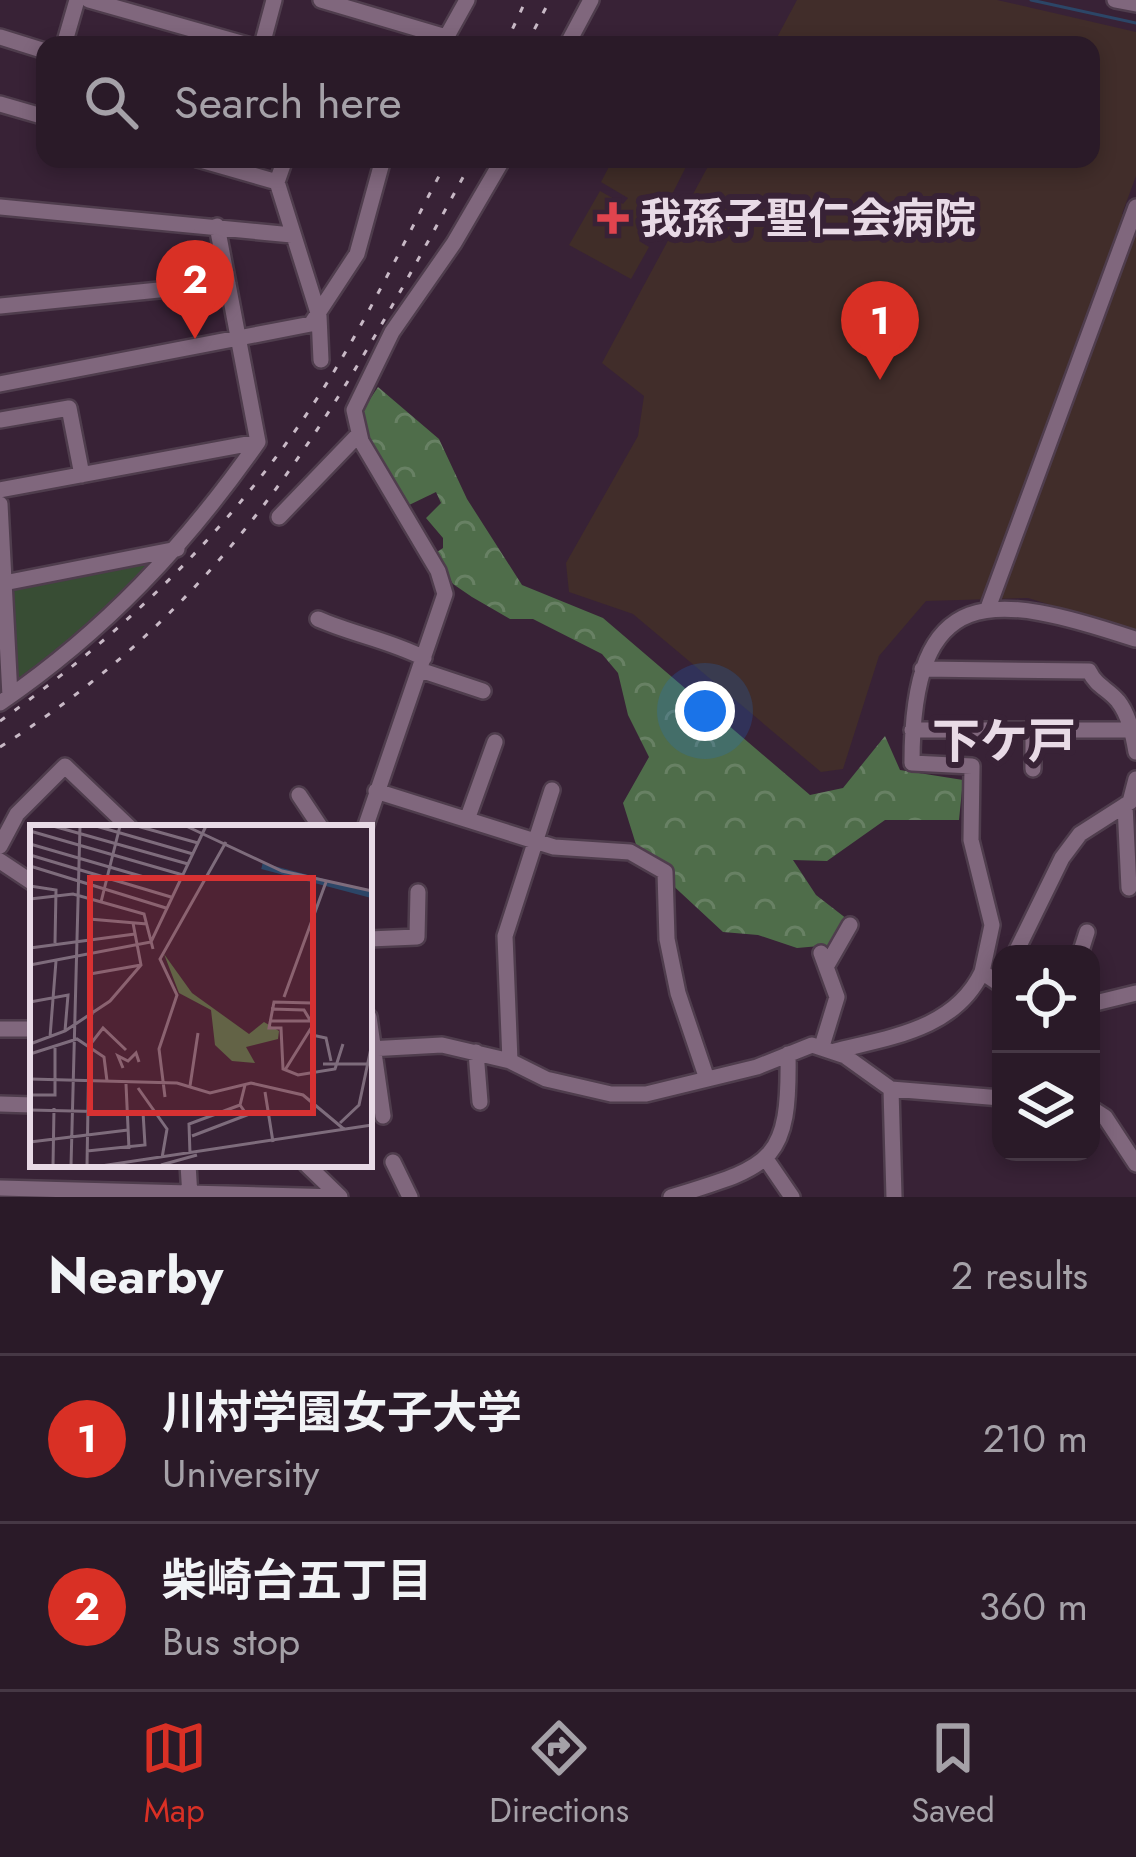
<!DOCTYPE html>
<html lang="en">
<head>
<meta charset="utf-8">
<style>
  :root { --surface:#2a1a28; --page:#322330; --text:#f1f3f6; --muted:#a5a1a8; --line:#463845; --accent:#d93025 }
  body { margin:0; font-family:Jost,"Noto Sans JP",sans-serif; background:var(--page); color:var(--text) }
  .controls { position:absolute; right:36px; bottom:36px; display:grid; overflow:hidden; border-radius:24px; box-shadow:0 6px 18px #0003 }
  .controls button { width:108px; height:108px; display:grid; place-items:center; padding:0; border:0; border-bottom:3px solid var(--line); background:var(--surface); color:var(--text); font:60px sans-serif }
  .you { position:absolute; left:705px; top:711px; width:42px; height:42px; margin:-30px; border:9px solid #fff; border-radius:50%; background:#1a73e8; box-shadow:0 0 0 18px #1a73e833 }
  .badge { display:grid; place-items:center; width:78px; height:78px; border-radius:50%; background:var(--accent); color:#fff; font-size:39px; font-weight:700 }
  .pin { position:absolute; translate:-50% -99px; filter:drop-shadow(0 3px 6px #0008) }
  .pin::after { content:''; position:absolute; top:63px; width:42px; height:36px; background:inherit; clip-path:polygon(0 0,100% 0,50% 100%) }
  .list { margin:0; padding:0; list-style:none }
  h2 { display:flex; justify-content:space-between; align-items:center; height:156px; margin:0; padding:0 48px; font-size:51px }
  h2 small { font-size:39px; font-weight:400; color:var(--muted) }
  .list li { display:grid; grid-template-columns:78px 1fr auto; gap:36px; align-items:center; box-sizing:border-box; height:168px; padding:0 48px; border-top:3px solid var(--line) }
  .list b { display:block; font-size:45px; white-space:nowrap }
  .list p { margin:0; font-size:39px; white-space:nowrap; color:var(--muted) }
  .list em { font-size:39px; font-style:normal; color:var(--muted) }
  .icon { flex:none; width:66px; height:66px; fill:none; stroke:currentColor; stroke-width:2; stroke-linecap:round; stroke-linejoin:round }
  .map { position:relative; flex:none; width:1136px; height:1197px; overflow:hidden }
  .search { position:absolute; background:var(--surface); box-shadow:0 6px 18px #0003; left:36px; right:36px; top:36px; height:132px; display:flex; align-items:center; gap:30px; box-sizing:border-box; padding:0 42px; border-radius:24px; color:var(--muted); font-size:45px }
  .sheet { height:492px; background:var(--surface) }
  nav { display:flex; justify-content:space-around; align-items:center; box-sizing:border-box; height:168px; border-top:3px solid var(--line); background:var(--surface); font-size:33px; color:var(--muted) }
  nav a { display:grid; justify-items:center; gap:6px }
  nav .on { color:var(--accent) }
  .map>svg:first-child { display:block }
  .education { fill:#412d2a }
  .medical { fill:#402d28 }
  .forest { fill:url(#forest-crowns) }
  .park { fill:#384d34 }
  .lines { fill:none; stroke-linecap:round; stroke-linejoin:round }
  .stream { stroke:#2c4667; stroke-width:3 }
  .minor-casing { stroke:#4f3d4d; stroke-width:20 }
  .minor { stroke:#80677d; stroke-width:15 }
  .rail { stroke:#c8b9c6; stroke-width:3; stroke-dasharray:6 12; stroke-linecap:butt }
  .health-dot { fill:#e0444e; stroke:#382236; stroke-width:4.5 }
  .labels { text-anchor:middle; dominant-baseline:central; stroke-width:12; stroke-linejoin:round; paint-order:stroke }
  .poi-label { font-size:42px; font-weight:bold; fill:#e8dae6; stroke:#382236; text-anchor:start }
  .quarter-label { font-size:48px; font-weight:bold; fill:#e8dae6; stroke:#382236 }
  .inset-river { fill:none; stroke:#2c4667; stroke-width:6 }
  .inset-road { fill:none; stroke:#7e6c7c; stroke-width:3 }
  .view { fill:#d73132; fill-opacity:0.15; stroke:#d73132; stroke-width:6 }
  .inset-edge { fill:none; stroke:#e8dae6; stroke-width:6 }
</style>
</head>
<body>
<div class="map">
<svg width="1136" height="1197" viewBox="0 0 1136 1197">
  <defs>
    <pattern id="forest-crowns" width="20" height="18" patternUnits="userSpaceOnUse" patternTransform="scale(3)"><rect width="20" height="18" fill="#4f6d4a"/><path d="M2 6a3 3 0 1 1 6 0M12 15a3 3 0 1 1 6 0" fill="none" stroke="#688164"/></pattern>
  </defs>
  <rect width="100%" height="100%" fill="#382236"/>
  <path class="education" d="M797,0H997L1136,32V176L1122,214L1136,217V631L1028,598L926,601L879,656L843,769L821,772L633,614L569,592L566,563L638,436L644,396L602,363L712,159H1091V45H773Z"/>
  <path class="medical" d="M613,159H690L663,212L648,205L638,223L645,228L639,241L649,247L631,279L569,245L600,191L623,204L628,198L601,182Z"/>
  <path class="forest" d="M378,387L439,439L467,499L522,585L603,618L810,795L843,788L885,736L900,770L963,780L959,820H885L827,861L793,860L816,895L847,919L842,944L797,948L758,935L723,932L639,854L623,803L649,757L628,715L618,673L602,654L533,619H510L472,597L453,584L434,554L443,548V538L426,518L441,503L436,492L407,506L368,438L362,411Z"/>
  <path class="park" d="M151,558L156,562L109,612L14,688L8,587Z"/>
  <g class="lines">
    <path class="stream" d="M1031,0L1136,23"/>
    <defs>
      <path id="minor" d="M89,0L248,45
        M321,0L446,37
        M1115,0L1136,4
        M0,37L45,51
        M64,45L77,0
        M262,45L274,0
        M442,45L467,0
        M567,45L591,0
        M0,104L45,117
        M197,159L277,182L319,316L321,360
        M277,182L285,159
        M0,207L292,235
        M0,306L228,283
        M0,384L311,324L357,254L383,159
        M0,420L69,408L82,475
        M0,490L258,442
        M0,504L10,696
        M279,517L358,435
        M4,583L177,549
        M988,608L1136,207
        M318,619C355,635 388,640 424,658
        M922,669L1089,671C1097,687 1107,688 1118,701C1129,715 1133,735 1136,752
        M420,670L483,691
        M0,703C104,632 186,545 258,442L217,226
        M912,730H1132
        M1033,769V731
        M376,791L554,847L630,852L665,872L667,939L678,993L707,1079
        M299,795L321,828
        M1125,805L1129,888
        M468,817L495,742
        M365,828L445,594L438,571L361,441L354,410L392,332L454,243L503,159
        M0,846L17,814L65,766L130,828
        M0,861L33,883
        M369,939L417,937L418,892
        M821,953L837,997L822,1046
        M1015,954L1062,858L1080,834L1130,802L1136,779
        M1080,954L1087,932
        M826,967L850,925
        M1001,985L982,972L992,925L971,840L972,766L912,763C912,581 991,591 1135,639
        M1091,1004L1136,993
        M369,1017L383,1116
        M0,1029H33
        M369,1049L442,1045L510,1061L546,1079L611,1094H646L757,1067L812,1045L845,1056L891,1089L1001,1098
        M835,1051C891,1037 955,1029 982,972
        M476,1052L480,1102
        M510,1061L505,936L552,790
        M891,1089L894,1197
        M0,1104L33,1105
        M1091,1108L1105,1117L1136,1164
        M766,1159L792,1197
        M393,1162L410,1197
        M188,1164L190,1197
        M306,1164L340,1197
        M0,1188L340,1197
        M671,1197C771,1166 790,1164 788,1054"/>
    </defs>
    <use href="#minor" class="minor-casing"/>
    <use href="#minor" class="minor"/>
    <path class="rail" d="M505,45L526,0
      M526,45L550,0
      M0,721C132,627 244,517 330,378C373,308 409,232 448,159
      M0,747C242,594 341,401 473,159"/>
  </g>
  <path class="health-dot" d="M607 200h12v12h12v12h-12v12h-12v-12h-12v-12h12z"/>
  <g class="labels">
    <g class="poi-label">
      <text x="640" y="218">我孫子聖仁会病院</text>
    </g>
    <g class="quarter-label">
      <text x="1004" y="741">下ケ戸</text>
    </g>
  </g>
  <g transform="translate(30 825)">
    <rect width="342" height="342" fill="#382236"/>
    <path d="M134,129L162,168L219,209L234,197L249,206L248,214L216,222L225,238L202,236L185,220L181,185L149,168Z" fill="#4f6d4a"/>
    <path class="inset-river" d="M232,41L342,70"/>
    <path class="inset-road" d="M23,1L158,39M66,1L163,29M107,1L168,18M156,1L252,46L342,66M0,6L153,50M0,19L114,52M0,30L141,72M0,41L136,83M0,61L26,65L25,118M59,73V113M0,74L43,69L114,89L123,124M71,77L90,1M59,94L117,99M0,123L105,109M59,129L62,190M0,140L121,117L176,1M60,149L111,140M254,172L296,57M0,177L38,170L35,206L0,219M282,178L244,177L239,203H251L253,244L268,250L305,244L313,219M241,184L274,185L283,200L255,245M239,196H282M35,206L80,176L111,140L103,98M282,210L296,213L301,236M20,212L26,136M0,229L47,214L74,232L77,256M293,239H342M93,243L88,231L98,236L106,228L109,237M0,254L147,258L180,268L221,258L273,270L315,305M96,259L99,324M160,261L168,208M108,263L137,304L132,333M235,267L243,317M0,270H25V221M135,272L129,224L147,170L130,134L196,17M0,285L127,288M310,298L329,280L341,223M162,311L217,290L210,280M0,317L98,305M57,326L115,320L113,287M160,329L159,299L210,280L215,260M131,340L167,330M23,341L24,283M41,341L50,1M57,341L59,221L73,203L96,225M71,341L342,300"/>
    <path class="view" d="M60,53H283V288H60Z"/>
    <rect width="342" height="342" class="inset-edge"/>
  </g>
</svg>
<div class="controls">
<button><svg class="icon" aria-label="locate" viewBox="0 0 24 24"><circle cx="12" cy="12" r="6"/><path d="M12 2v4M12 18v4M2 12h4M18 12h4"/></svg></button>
<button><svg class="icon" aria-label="layers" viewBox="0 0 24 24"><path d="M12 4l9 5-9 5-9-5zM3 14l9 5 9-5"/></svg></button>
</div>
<div class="you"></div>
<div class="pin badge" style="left:880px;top:380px">1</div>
<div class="pin badge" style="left:195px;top:339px">2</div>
<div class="search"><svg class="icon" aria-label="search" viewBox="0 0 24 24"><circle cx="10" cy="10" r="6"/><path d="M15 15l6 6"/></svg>Search here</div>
</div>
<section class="sheet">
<h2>Nearby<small>2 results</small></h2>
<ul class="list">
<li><span class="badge">1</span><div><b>川村学園女子大学</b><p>University</p></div><em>210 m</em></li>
<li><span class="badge">2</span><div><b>柴崎台五丁目</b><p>Bus stop</p></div><em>360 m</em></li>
</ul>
</section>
<nav>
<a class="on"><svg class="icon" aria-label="map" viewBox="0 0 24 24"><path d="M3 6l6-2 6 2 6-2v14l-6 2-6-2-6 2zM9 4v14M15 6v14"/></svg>Map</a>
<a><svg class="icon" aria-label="directions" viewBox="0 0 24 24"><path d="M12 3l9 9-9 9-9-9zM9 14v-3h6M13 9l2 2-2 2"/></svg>Directions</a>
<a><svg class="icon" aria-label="saved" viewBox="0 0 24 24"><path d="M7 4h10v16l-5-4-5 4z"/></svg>Saved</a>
</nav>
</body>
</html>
